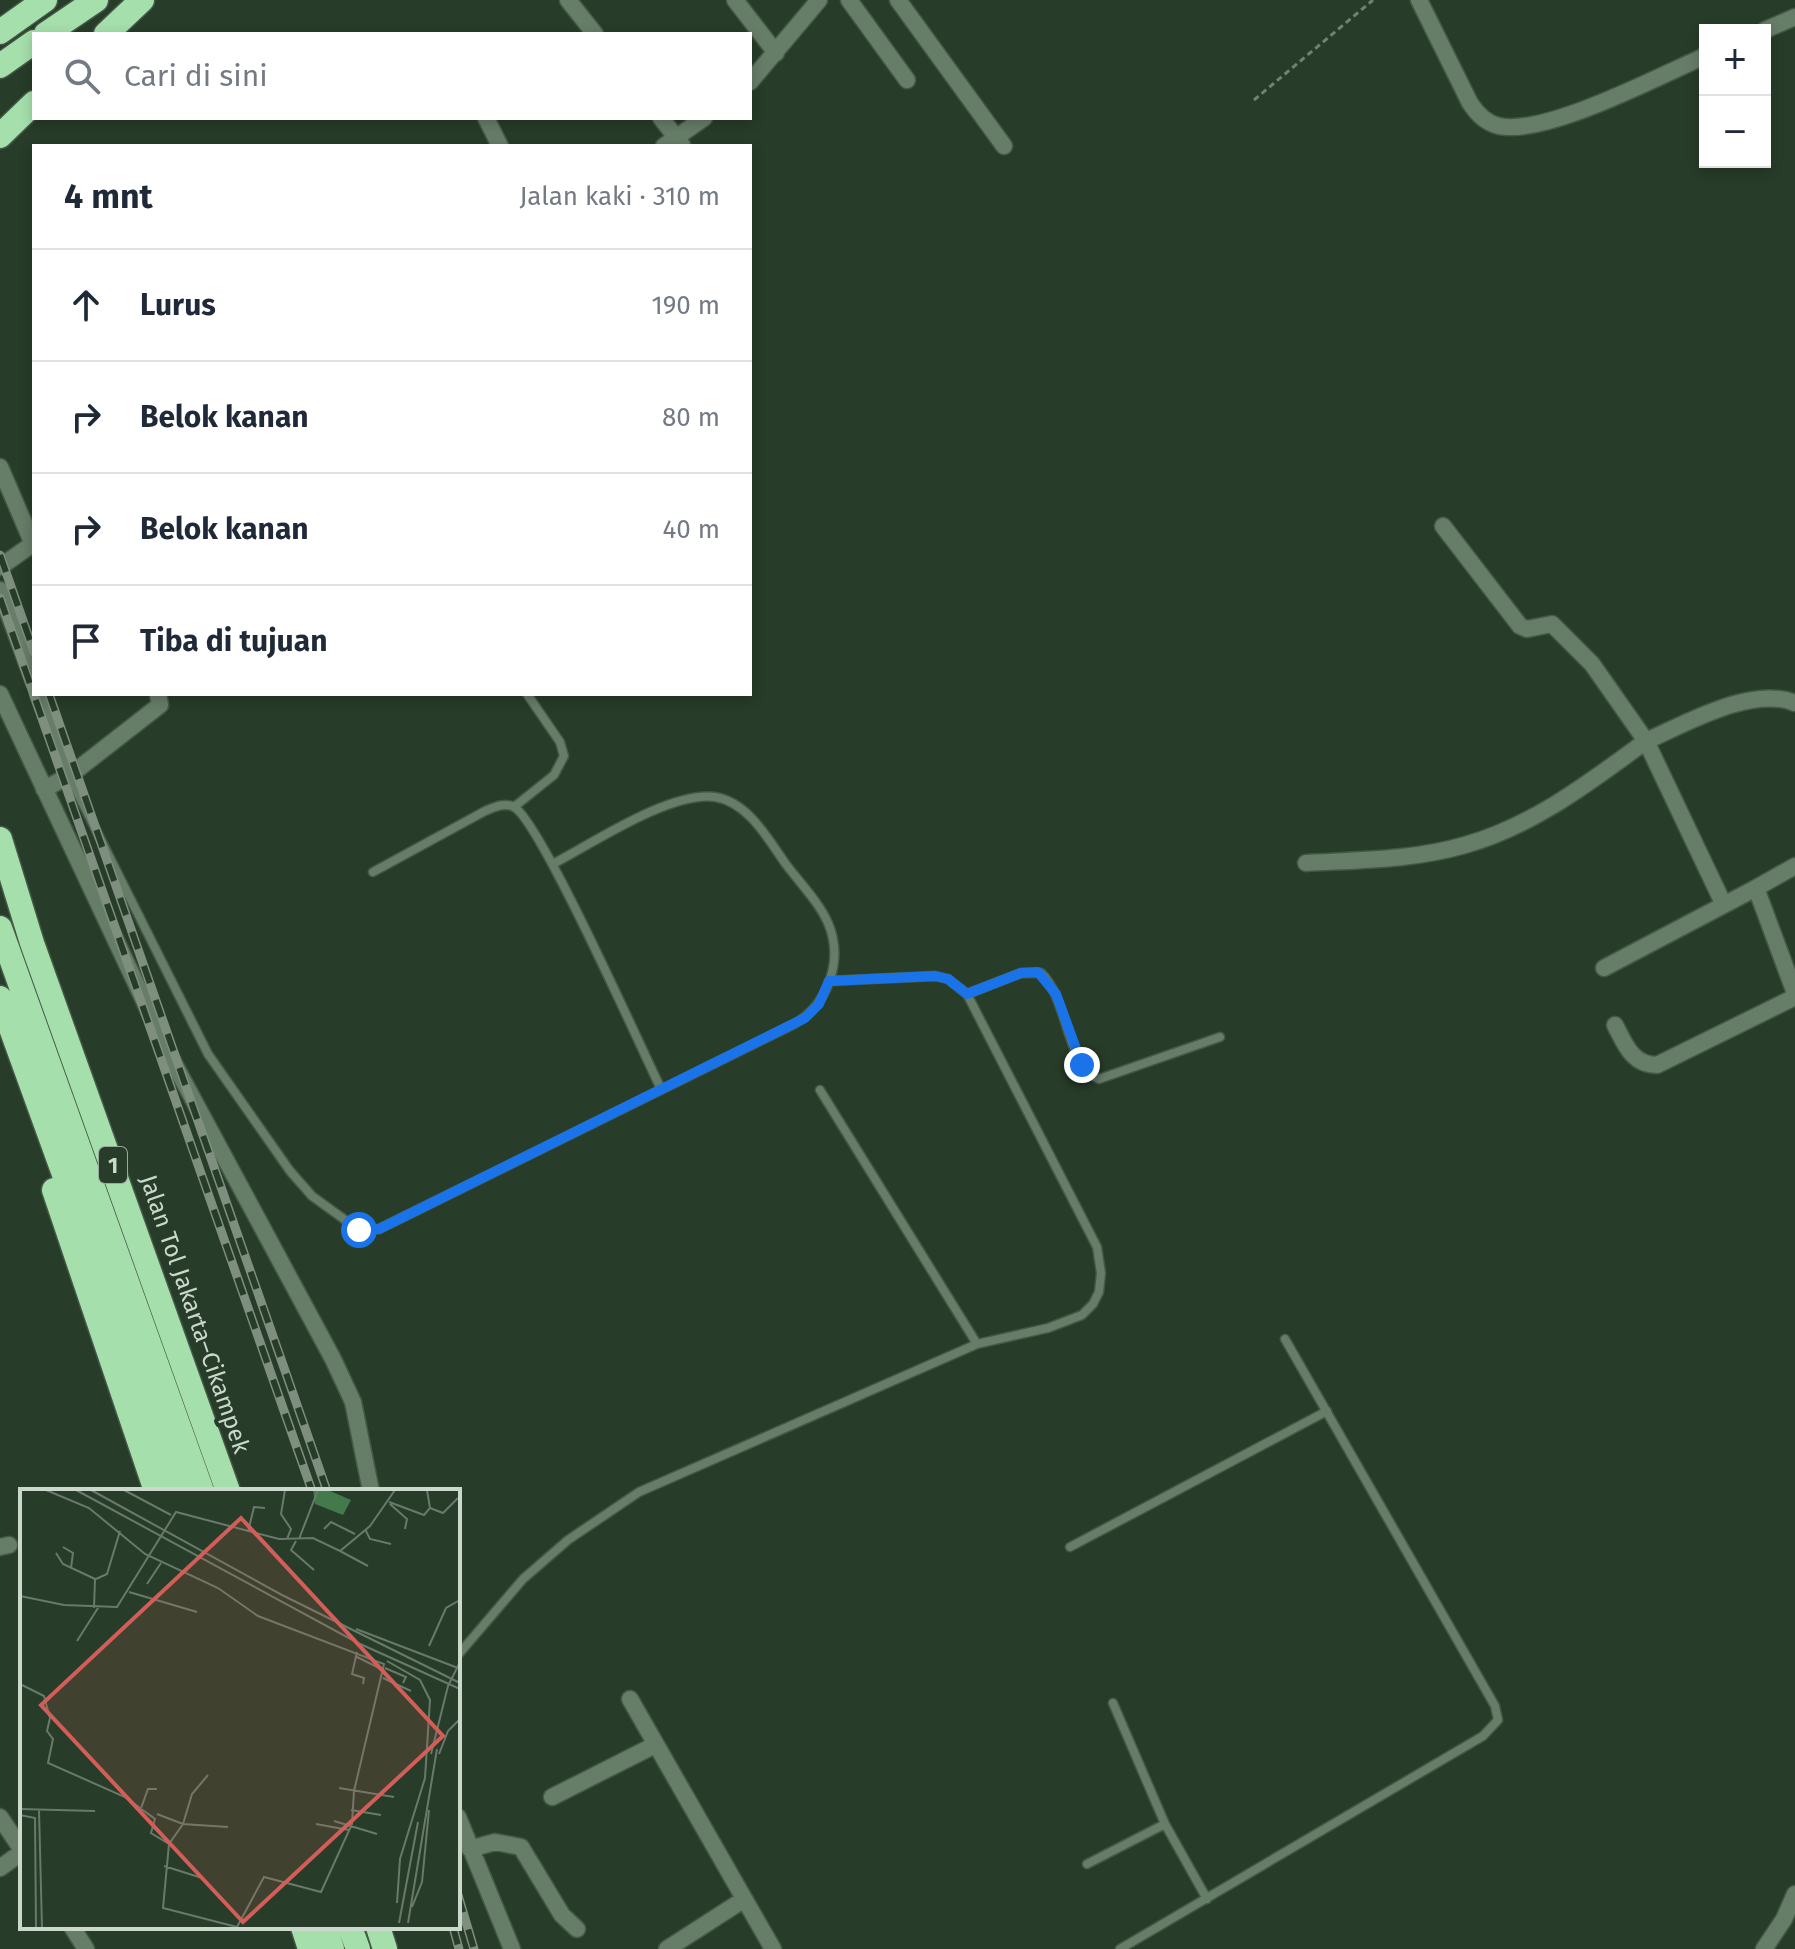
<!DOCTYPE html>
<html lang="id">
<head>
<meta charset="utf-8">
<style>
  :root { --surface:#fff; --page:#f6f6f7; --text:#1f2937; --muted:#747a83; --line:#e0e1e3 }
  body { margin:0; font-family:"Fira Sans",sans-serif; background:var(--page); color:var(--text) }
  .controls { position:absolute; right:24px; top:24px; display:grid; overflow:hidden; border-radius:0px; box-shadow:0 4px 12px #0003 }
  .controls button { width:72px; height:72px; display:grid; place-items:center; padding:0; border:0; border-bottom:2px solid var(--line); background:var(--surface); color:var(--text); font:40px sans-serif }
  .stop { position:absolute; width:24px; height:24px; margin:-18px; border:6px solid #1a73e8; border-radius:50%; background:#fff }
  .stop.end { background:#1a73e8; border-color:#fff; box-shadow:0 2px 8px #0008 }
  .list { margin:0; padding:0; list-style:none }
  h2 { display:flex; justify-content:space-between; align-items:center; height:104px; margin:0; padding:0 32px; font-size:34px }
  h2 small { font-size:26px; font-weight:400; color:var(--muted) }
  .list li { display:grid; grid-template-columns:52px 1fr auto; gap:24px; align-items:center; box-sizing:border-box; height:112px; padding:0 32px; border-top:2px solid var(--line) }
  .list b { display:block; font-size:30px; white-space:nowrap }
  .list em { font-size:26px; font-style:normal; color:var(--muted) }
  .icon { flex:none; width:44px; height:44px; fill:none; stroke:currentColor; stroke-width:2; stroke-linecap:round; stroke-linejoin:round }
  .map { position:relative; flex:none; width:1795px; height:1949px; overflow:hidden }
  .search { position:absolute; background:var(--surface); box-shadow:0 4px 12px #0003; left:32px; top:32px; width:720px; height:88px; display:flex; align-items:center; gap:20px; box-sizing:border-box; padding:0 28px; border-radius:0px; color:var(--muted); font-size:30px }
  .panel { position:absolute; background:var(--surface); box-shadow:0 4px 12px #0003; left:32px; top:144px; width:720px; height:552px; border-radius:0px }
  .map>svg:first-child { display:block }
  .lines { fill:none; stroke-linecap:round; stroke-linejoin:round }
  .lane-casing { stroke:#455846; stroke-width:11 }
  .street-casing { stroke:#455846; stroke-width:19 }
  .highway-casing { stroke:#455846; stroke-width:27 }
  .path { stroke:#718272; stroke-width:3; stroke-dasharray:6 4; stroke-linecap:butt }
  .lane { stroke:#667d68; stroke-width:8 }
  .street { stroke:#667d68; stroke-width:16 }
  .highway { stroke:#a5dfac; stroke-width:24 }
  .rail-casing { stroke:#7e8f7f; stroke-width:9 }
  .rail { stroke:#273c29; stroke-width:6; stroke-dasharray:18; stroke-linecap:butt }
  .route { stroke:#1a73e8; stroke-width:10 }
  .labels { text-anchor:middle; dominant-baseline:central; stroke-width:8; stroke-linejoin:round; paint-order:stroke }
  .shield { fill:#273c29; stroke:#9aa99b; stroke-width:2 }
  .shield-label { font-size:22px; font-weight:bold; fill:#cbd8cc }
  .street-label { font-size:24px; fill:#cbd8cc; stroke:#273c29 }
  .inset-road { fill:none; stroke:#697a6a; stroke-width:2 }
  .view { fill:#d35d59; fill-opacity:0.15; stroke:#d35d59; stroke-width:4 }
  .inset-edge { fill:none; stroke:#cbd8cc; stroke-width:4 }
</style>
</head>
<body>
<div class="map">
<svg width="1795" height="1949" viewBox="0 0 1795 1949">
  <rect width="100%" height="100%" fill="#273c29"/>
  <g class="lines">
    <defs>
      <path id="lane" d="M69,776L208,1054L290,1171L312,1196L359,1230L379,1229L794,1024C828,1005 844,960 828,923C819,902 799,882 785,863C768,839 748,802 715,797C670,791 593,843 553,864
        M514,807L554,775L564,756L560,742L527,694
        M373,872L485,811C494,807 505,802 514,807C540,821 641,1048 661,1089
        M967,994L1021,973H1041C1068,998 1067,1068 1099,1079L1220,1037
        M820,1090L977,1344
        M1070,1547L1327,1411
        M458,1655L523,1579L568,1540L639,1492L977,1344L1048,1328L1082,1315L1093,1304L1099,1292L1101,1273L1097,1247L967,994L948,979L935,976L829,981
        M1113,1703L1165,1824L1207,1899
        M1087,1864L1165,1824
        M1120,1949L1483,1736L1498,1720L1495,1706L1285,1339"/>
      <path id="street" d="M568,0L595,34
        M735,0L776,53
        M849,0L907,80
        M898,0L1004,146
        M1419,0L1470,103C1477,114 1486,123 1499,126C1546,136 1659,76 1705,56
        M1765,30L1795,17
        M750,82L819,0
        M486,118L500,146
        M661,118L682,145
        M664,146L704,118
        M0,467L33,544
        M0,567L34,543
        M0,590L34,682
        M0,694L171,1058L333,1359L353,1402L371,1491
        M38,694L69,776
        M44,789L69,776L160,705L158,694
        M1306,863C1358,860 1414,860 1465,845C1533,826 1590,782 1646,741L1592,664L1552,624L1527,629L1520,626L1443,526
        M1795,866L1756,888L1795,993
        M1724,905L1646,741C1685,724 1752,685 1795,703
        M1604,968L1756,888
        M1615,1025C1625,1044 1632,1065 1657,1065L1795,997
        M0,1547L9,1545
        M630,1699L773,1949
        M552,1797L655,1745
        M0,1817L22,1850
        M458,1817L512,1949
        M470,1849L495,1842L521,1847L562,1915L577,1929
        M0,1868L22,1852
        M72,1927L86,1949
        M667,1949L743,1900
        M1764,1949L1784,1919L1795,1894"/>
      <path id="highway" d="M0,32L45,0
        M46,34L96,0
        M106,34L142,0
        M0,66L34,42
        M0,136L34,103
        M0,839L32,943L228,1491
        M0,928L202,1491
        M0,998L179,1491
        M54,1190L156,1491
        M303,1927L310,1949
        M325,1927L332,1949
        M350,1927L358,1949
        M378,1927L385,1949"/>
    </defs>
    <use href="#lane" class="lane-casing"/>
    <use href="#street" class="street-casing"/>
    <use href="#highway" class="highway-casing"/>
    <path class="path" d="M1254,100L1373,0"/>
    <use href="#lane" class="lane"/>
    <use href="#street" class="street"/>
    <use href="#highway" class="highway"/>
    <defs>
      <path id="rail" d="M0,555L34,652
        M0,598L312,1491
        M49,694L327,1491
        M458,1895L474,1949
        M453,1927L459,1949"/>
    </defs>
    <use href="#rail" class="rail-casing"/>
    <use href="#rail" class="rail"/>
  </g>
  <g class="lines">
    <path class="route" d="M359,1230L379,1229L805,1018L819,1004L829,981L935,976L948,979L967,994L1021,973L1038,972L1056,994L1082,1065"/>
  </g>
  <g class="labels">
    <rect class="shield" x="99" y="1147" width="28" height="36" rx="6"/>
    <g class="shield-label">
      <text x="113" y="1165">1</text>
    </g>
    <g class="street-label">
      <text transform="translate(195 1314) rotate(71)">Jalan Tol Jakarta–Cikampek</text>
    </g>
  </g>
  <g transform="translate(20 1489)">
    <rect width="440" height="440" fill="#273c29"/>
    <path d="M293,1H308L331,11L323,26L295,15Z" fill="#43794b"/>
    <path class="inset-road" d="M56,1L338,154L440,200M71,1L262,106L440,194M104,1L151,26M265,1L261,25L271,40L267,50M369,13L404,26L410,19L407,1M370,15L387,30L385,40M410,19L423,24L438,9M304,40L311,33L335,45M345,40L350,50L371,55M228,43L234,18L245,19M279,50L298,1M276,52L271,61L294,81M43,58L53,64L51,79M320,62L348,77M36,64L43,75L75,90L74,119M76,90L87,85L100,42M127,95L141,74M109,103L177,123M0,107L44,116L97,118L156,23L259,50L293,49L320,62L350,37L375,1M336,140L438,179M57,152L78,119M409,157L426,119L440,111M337,163L332,185L344,189L343,195M335,167L365,182M367,172L400,191L410,211L405,289L380,370L377,414M365,179L386,188L383,194M363,189L391,202M0,195L24,207L30,229L27,242L33,250L28,274L105,308L135,330L131,344L149,355L143,419L217,438L244,388L301,403L332,335L334,302L364,175L238,127L198,99L125,65L69,19L26,1M411,265L428,197L440,173M419,265L428,242L440,230M188,286L172,305L163,335L208,338M319,299L374,308M0,320L75,322M19,321L22,439M331,321L361,326M120,322L128,300H137M137,325L163,335L149,355M0,326L15,329L16,439M314,332L357,345M296,335L329,341M144,377L182,389M392,418L402,393L409,321M379,434L398,333M388,434L417,260"/>
    <path class="view" d="M221,29L423,247L223,433L21,216Z"/>
    <rect width="440" height="440" class="inset-edge"/>
  </g>
</svg>
<div class="controls">
<button>+</button>
<button>−</button>
</div>
<div class="stop" style="left:359px;top:1230px"></div>
<div class="stop end" style="left:1082px;top:1065px"></div>
<div class="search"><svg class="icon" aria-label="search" viewBox="0 0 24 24"><circle cx="10" cy="10" r="6"/><path d="M15 15l6 6"/></svg>Cari di sini</div>
<section class="panel">
<h2>4 mnt<small>Jalan kaki · 310 m</small></h2>
<ul class="list">
<li><svg class="icon" aria-label="ahead" viewBox="0 0 24 24"><path d="M12 20V5M6 11l6-6 6 6"/></svg><div><b>Lurus</b></div><em>190 m</em></li>
<li><svg class="icon" aria-label="right" viewBox="0 0 24 24"><path d="M7 20v-9h11M14 6l5 5-5 5"/></svg><div><b>Belok kanan</b></div><em>80 m</em></li>
<li><svg class="icon" aria-label="right" viewBox="0 0 24 24"><path d="M7 20v-9h11M14 6l5 5-5 5"/></svg><div><b>Belok kanan</b></div><em>40 m</em></li>
<li><svg class="icon" aria-label="arrive" viewBox="0 0 24 24"><path d="M6 21V4h12l-3 4 3 4H6"/></svg><div><b>Tiba di tujuan</b></div></li>
</ul>
</section>
</div>
</body>
</html>
